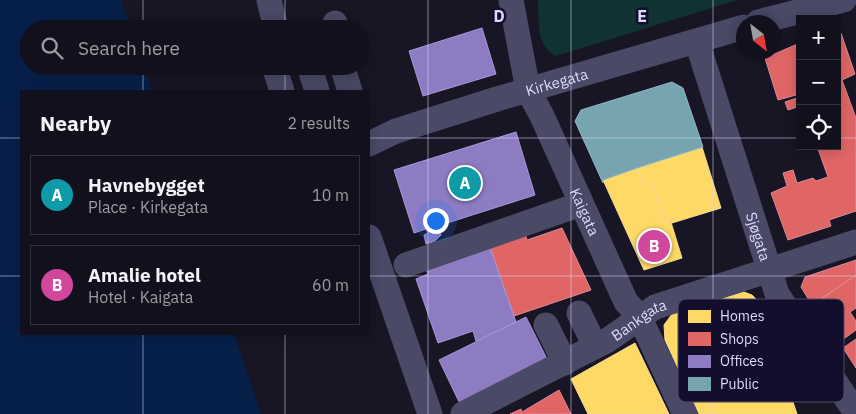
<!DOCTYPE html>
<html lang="en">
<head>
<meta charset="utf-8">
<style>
  :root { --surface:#12101c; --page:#1b1925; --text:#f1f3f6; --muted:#9c9da3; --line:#31303b; --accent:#d93025 }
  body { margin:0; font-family:"IBM Plex Sans",sans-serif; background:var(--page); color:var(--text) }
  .controls { position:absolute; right:15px; top:15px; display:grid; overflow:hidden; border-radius:0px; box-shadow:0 2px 12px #0003 }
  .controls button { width:45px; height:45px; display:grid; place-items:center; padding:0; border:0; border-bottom:1px solid var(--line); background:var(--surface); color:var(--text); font:25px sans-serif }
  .compass { position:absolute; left:736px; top:15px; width:45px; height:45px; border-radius:50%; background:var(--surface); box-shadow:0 2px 12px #0003; rotate:149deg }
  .you { position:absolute; left:435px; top:220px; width:18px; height:18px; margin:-12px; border:4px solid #fff; border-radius:50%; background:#1a73e8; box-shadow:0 0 0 8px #1a73e833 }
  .badge { display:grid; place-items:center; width:32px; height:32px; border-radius:50%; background:var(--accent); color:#fff; font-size:16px; font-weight:700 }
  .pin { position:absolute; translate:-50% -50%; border:2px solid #fff; box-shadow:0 1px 5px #0006 }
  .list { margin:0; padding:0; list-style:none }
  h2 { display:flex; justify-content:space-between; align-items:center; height:65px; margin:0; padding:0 20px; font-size:21px }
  h2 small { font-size:16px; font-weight:400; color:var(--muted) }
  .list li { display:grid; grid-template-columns:32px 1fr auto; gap:15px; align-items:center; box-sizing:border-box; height:80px; margin:0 10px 10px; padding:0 10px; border:1px solid var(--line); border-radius:0px }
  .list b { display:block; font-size:19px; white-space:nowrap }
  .list p { margin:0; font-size:16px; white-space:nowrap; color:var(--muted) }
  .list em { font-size:16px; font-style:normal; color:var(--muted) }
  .icon { flex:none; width:28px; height:28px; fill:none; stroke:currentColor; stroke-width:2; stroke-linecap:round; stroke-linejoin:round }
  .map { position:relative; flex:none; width:856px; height:414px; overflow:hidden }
  .search { position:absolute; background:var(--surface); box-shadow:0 2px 12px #0003; left:20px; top:20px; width:350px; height:55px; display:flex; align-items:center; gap:12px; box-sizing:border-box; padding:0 18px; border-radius:28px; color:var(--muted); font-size:19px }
  .panel { position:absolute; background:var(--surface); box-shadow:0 2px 12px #0003; left:20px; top:90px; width:350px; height:245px; border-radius:0px }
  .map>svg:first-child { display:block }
  .green { fill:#113233 }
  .water { fill:#07204a }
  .homes { fill:#ffd966; stroke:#f5d994 }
  .shops { fill:#e06666; stroke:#df8894 }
  .offices { fill:#8e7cc3; stroke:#a698d5 }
  .public { fill:#76a5af; stroke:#95b5c7 }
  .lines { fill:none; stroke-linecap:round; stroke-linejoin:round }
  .minor { stroke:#4a4966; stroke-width:25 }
  .grid { fill:none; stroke:#ddd9ff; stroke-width:1; stroke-opacity:0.55 }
  .labels { text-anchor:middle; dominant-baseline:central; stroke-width:5; stroke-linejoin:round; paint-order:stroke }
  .street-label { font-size:15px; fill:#ddd9ff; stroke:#130e2c }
  .key { fill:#130e2c; stroke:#504b6b; stroke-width:1 }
  .key-label { font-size:14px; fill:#ddd9ff }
  .grid-label { font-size:16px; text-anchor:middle; font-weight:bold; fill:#ddd9ff; stroke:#130e2c; stroke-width:5; stroke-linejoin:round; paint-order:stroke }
</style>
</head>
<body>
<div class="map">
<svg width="856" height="414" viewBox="0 0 856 414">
  <rect width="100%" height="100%" fill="#181525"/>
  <path class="green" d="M538,0H737L556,56C536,47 539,20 538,0Z"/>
  <path class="water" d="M0,0H121L131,29H29V66H144L152,91H21V334H234L261,414H0Z"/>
  <path class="homes" d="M702,147L721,208L672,223L670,219L664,221L651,181L644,184L637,168Z
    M637,168L644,184L651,181L664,221L670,219L682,258L644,270L603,180Z
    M744,292L752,295L760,303L797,414H699L665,340L664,325L672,314Z
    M635,343L669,414H588L571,379Z"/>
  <path class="shops" d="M841,33L855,74L842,80L856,118V211L829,220L831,226L788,240L771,193L787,186L783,173L793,170L797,183L813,178L816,181L828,177L817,146H837V34Z
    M364,38L369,44L364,48L361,47V39Z
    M800,43V94L778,100L765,58Z
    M800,97V106L788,110L785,102Z
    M562,228L591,290L514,316L488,242L524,230L527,240Z
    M856,260V275L812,305L801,287L805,277Z
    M856,275V308L850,312L856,321V330L838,343L812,305Z
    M856,339V368L843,348Z
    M559,390L571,414H510L521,409L522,412Z"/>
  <path class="offices" d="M482,28L496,74L423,96L409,51Z
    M516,132L535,195L438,226L441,235L435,241L426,244L424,235L428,233L426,229L414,233L394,170Z
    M488,242L516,322L476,341L473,331L438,343L416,279L428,274L424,265Z
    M526,317L549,363L462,408L439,360Z"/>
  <path class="public" d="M672,82L683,88L703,147L637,168L603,180V183L575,121L581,110Z"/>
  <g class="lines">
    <g class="minor">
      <path d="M269,0L276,29"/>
      <path id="s1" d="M511,0L528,90L542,116L626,302L639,316L685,414"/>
      <path d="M758,22L844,0"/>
      <path d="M335,23V29"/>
      <path id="s2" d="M697,42L777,294L856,413"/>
      <path d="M274,66L282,91"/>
      <path d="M309,66L317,91"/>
      <path d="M342,66L350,91"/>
      <path id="s3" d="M369,144L396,131L497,99L744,27"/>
      <path d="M369,237L430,414"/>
      <path d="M406,265L581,204"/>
      <path d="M579,313L595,346"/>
      <path d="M546,325L565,363"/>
      <path id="s4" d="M463,414L608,340L655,307L856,242"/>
    </g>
  </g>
  <path class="grid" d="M143,0V29M285,0V29M428,0V414M571,0V414M713,0V414M143,66V91M285,66V91M0,138H21M369,138H800M837,138H856M0,276H21M369,276H856M143,334V414M285,334V414"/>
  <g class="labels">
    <g class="street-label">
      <text stroke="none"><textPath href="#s3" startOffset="198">Kirkegata</textPath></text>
      <text stroke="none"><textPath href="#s1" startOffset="226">Kaigata</textPath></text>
      <text stroke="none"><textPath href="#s2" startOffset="204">Sjøgata</textPath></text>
      <text stroke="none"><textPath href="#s4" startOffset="200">Bankgata</textPath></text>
    </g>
  </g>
  <rect x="678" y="299" width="166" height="103" rx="8" class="key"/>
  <rect x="688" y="310" width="23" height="13" fill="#ffd966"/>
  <rect x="688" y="332" width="23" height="14" fill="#e06666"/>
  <rect x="688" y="355" width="23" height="13" fill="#8e7cc3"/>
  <rect x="688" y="377" width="23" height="14" fill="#76a5af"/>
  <g class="key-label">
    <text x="720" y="321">Homes</text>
    <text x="720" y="344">Shops</text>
    <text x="720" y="366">Offices</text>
    <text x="720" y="389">Public</text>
  </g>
  <g class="grid-label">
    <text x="499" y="22">D</text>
    <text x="642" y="22">E</text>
  </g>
</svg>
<div class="controls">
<button>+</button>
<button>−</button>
<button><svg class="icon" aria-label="locate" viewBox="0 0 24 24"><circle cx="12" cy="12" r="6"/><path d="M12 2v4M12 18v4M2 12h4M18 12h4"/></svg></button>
</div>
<svg class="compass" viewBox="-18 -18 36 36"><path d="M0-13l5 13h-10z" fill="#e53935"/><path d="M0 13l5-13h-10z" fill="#9c9da3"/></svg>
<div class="you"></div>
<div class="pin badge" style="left:465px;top:183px;background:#0f9aa8">A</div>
<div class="pin badge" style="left:654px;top:246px;background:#d1479c">B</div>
<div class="search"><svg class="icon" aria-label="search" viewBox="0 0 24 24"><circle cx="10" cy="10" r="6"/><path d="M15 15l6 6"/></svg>Search here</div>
<section class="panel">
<h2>Nearby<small>2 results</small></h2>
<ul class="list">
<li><span class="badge" style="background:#0f9aa8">A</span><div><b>Havnebygget</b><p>Place · Kirkegata</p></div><em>10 m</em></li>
<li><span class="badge" style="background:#d1479c">B</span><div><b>Amalie hotel</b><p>Hotel · Kaigata</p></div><em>60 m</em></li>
</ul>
</section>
</div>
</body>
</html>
